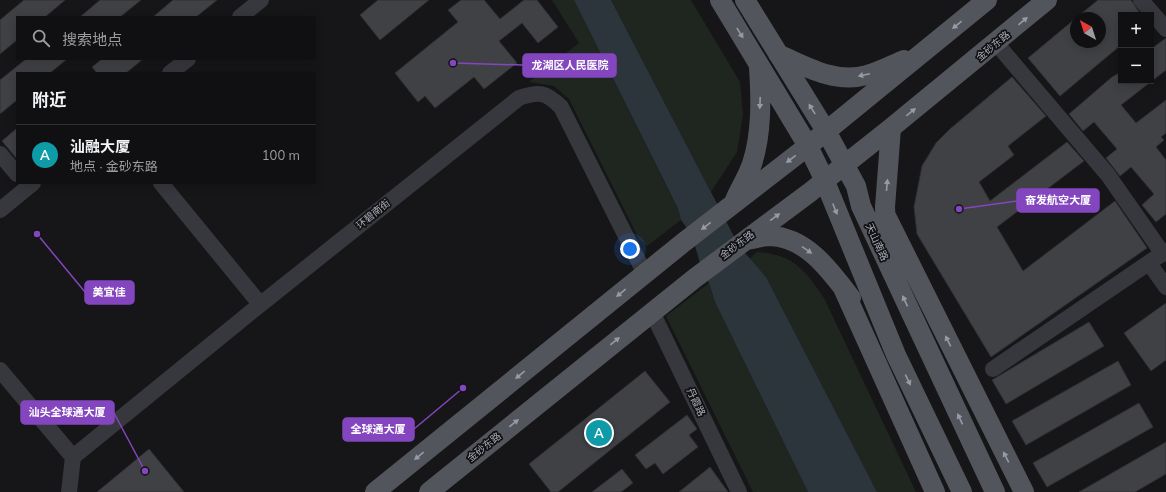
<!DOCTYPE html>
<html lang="zh">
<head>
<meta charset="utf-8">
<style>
  :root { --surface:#101012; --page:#1e1e20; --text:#f1f3f6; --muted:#9c9d9f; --line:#303032; --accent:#f2b134 }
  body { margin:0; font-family:Mulish,"Noto Sans SC",sans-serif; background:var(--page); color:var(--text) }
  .controls { position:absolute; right:12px; top:12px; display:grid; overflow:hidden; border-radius:0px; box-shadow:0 2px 10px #0003 }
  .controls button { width:36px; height:36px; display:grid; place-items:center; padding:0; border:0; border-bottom:1px solid var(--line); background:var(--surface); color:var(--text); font:20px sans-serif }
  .compass { position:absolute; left:1070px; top:12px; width:36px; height:36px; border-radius:50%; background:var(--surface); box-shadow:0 2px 10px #0003; rotate:321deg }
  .you { position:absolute; left:630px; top:249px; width:14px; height:14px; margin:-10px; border:3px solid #fff; border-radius:50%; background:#1a73e8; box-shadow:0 0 0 6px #1a73e833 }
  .badge { display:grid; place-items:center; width:26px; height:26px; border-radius:50%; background:var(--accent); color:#fff; font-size:13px; font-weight:700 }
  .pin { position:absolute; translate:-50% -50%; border:2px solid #fff; box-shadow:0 1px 4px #0006 }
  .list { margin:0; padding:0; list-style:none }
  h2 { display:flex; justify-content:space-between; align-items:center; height:52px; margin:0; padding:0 16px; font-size:17px }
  h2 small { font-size:13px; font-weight:400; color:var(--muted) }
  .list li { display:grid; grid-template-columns:26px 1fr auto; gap:12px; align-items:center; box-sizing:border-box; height:60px; padding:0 16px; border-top:1px solid var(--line) }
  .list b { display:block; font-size:15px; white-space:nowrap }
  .list p { margin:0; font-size:13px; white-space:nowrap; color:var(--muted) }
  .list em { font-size:13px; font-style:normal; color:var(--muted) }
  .icon { flex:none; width:22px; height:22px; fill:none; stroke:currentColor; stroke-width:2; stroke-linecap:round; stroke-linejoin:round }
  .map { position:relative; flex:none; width:1166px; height:492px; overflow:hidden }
  .search { position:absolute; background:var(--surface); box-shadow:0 2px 10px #0003; left:16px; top:16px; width:300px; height:44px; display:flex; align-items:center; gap:10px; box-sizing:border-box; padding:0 14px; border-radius:0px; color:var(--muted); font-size:15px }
  .panel { position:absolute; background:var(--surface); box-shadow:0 2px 10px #0003; left:16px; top:72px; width:300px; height:112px; border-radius:0px }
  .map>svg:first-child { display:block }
  .green { fill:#1e261f }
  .water { fill:#2c353c }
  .building { fill:#404145; stroke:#303034 }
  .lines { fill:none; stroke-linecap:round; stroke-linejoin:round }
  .minor { stroke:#37383d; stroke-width:16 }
  .major { stroke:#53555c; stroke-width:20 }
  .oneway { fill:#979ba6 }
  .labels { text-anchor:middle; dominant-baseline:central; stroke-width:3.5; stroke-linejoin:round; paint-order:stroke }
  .street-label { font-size:10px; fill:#a8adb8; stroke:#111113 }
  .leader { fill:none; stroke:#8446be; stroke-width:1.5 }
  .callout-dot { fill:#8446be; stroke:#111113; stroke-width:1.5 }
  .callout { fill:#8446be; stroke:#8446be; stroke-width:1.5 }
  .callout-label { font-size:11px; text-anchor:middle; font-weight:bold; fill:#fff }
</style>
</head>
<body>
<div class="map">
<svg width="1166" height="492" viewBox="0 0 1166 492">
  <rect width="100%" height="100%" fill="#161618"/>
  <path class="green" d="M552,0H574L678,210L681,220L647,246L639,239L569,99L554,86L529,82L579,43Z
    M611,0H691L740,82L743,115L737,152L711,192Z
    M757,252C793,254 805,270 824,298L916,492H877L766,277L749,259Z
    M709,283L715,302L808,492H753L666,316Z"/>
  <path class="water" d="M574,0H611L739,246L766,277L877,492H808L715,302L709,283L703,274L692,235L681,220L678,209Z"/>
  <path class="building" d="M24,0H65L45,17H17V40L0,54V20Z
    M100,0H141L120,17H80Z
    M173,0H217L196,17H153Z
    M378,0H429L380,40L360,15Z
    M461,0H484L500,19L524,0H537L558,27L538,43L522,23L499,41L517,63L484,89L474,77L435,108L425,96L418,102L395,73L458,22L448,10Z
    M1098,0H1131L1141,15H1121V45L1060,96L1028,58L1076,18V42H1100V18H1076Z
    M1166,38V70L1121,105L1136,123L1166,100V133L1161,137L1164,140L1156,147L1166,160V214L1156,222L1142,205L1154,194L1131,167L1120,176L1106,158L1117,149L1094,122L1083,131L1069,114L1112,77L1121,72V81H1151V49Z
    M26,59H67L50,73H17V100L0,114V80Z
    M102,59H143L126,73H97L92,67Z
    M1012,77L1046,116L1008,146L1014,155L979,182L990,201L1067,142L1084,161L997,227L1023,271L1115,201L1147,248L991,357L917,234L914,207L922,166L936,143L950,129Z
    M17,128V159L2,141Z
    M1166,303V360L1151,371L1124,333Z
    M1089,322L1104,346L1006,404L992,380Z
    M1118,361L1131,385L1026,445L1012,421Z
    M645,371L670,402L558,492H551L529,464Z
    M1139,403L1153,427L1047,487L1033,463Z
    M687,415L697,429L689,435L698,447L663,474L655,463L646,469L635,455Z
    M1166,442V474L1135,492H1079Z
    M149,449L184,492H97Z
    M710,467L728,492H679Z
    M622,469L633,483L621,492H592Z"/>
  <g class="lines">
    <path class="minor" d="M1141,0L1166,29
      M240,17L261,0
      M996,43L1108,175L1163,254
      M170,73L188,59
      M0,154L17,174
      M161,183L260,304
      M0,210L33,183
      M1149,263L1166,287
      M652,312L739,492
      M993,369L1166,251
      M0,370L73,457
      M69,492L73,457L251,312L519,98C539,91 546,92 561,107L645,274"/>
    <path class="major" d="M720,0L808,146L824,179L896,355L962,492
      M745,0L826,131L856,186L861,206L995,492
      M778,54C806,67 836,84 867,75C879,72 892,65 904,60
      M735,200C740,188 748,176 752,164C762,133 761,98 759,67
      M885,214L1024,492
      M886,228L885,207L891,128
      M746,240C754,239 762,236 770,236C807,237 831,272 851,298
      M843,288L935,492
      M375,492L684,242L808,146L987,0
      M429,492L695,278L809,193L891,128L1047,0"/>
  </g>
  <defs><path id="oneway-solid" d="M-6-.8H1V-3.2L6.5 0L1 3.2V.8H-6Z"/></defs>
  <g class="oneway">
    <use href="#oneway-solid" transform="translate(1023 21) rotate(-40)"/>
    <use href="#oneway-solid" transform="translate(957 25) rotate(141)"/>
    <use href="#oneway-solid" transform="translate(740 33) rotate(58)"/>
    <use href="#oneway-solid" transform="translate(864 75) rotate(168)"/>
    <use href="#oneway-solid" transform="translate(760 103) rotate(92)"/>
    <use href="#oneway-solid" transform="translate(812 109) rotate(-122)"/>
    <use href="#oneway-solid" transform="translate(911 112) rotate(-39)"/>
    <use href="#oneway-solid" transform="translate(791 159) rotate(142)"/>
    <use href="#oneway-solid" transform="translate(887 185) rotate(-85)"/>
    <use href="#oneway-solid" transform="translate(835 209) rotate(68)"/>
    <use href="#oneway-solid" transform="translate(775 217) rotate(-36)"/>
    <use href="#oneway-solid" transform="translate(706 226) rotate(142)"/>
    <use href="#oneway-solid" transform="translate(807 250) rotate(34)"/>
    <use href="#oneway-solid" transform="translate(621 293) rotate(141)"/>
    <use href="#oneway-solid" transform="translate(905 301) rotate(-115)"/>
    <use href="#oneway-solid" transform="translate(615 341) rotate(-39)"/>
    <use href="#oneway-solid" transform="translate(948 341) rotate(-117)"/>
    <use href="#oneway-solid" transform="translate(520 375) rotate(141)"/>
    <use href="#oneway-solid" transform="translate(908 380) rotate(64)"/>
    <use href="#oneway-solid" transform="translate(960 419) rotate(-115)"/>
    <use href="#oneway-solid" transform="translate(514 423) rotate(-39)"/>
    <use href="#oneway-solid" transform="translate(419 456) rotate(141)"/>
    <use href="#oneway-solid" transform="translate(1006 457) rotate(-117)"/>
  </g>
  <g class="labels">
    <g class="street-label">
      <text transform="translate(993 46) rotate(-40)">金砂东路</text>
      <text transform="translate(373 214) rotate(-39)">环碧南街</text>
      <text transform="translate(877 242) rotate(65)">天山南路</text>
      <text transform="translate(737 245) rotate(-37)">金砂东路</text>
      <text transform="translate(696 402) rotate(65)">丹霞路</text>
      <text transform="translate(484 447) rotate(-39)">金砂东路</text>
    </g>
  </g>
  <path class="leader" d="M453 63L523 65M959 209L1017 201M37 234L85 292M145 471L114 413M463 388L414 429"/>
  <g class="callout-dot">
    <circle cx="453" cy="63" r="4"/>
    <circle cx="959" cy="209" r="4"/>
    <circle cx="37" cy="234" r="4"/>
    <circle cx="145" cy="471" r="4"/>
    <circle cx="463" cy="388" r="4"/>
  </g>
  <g class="callout">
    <rect x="523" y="54" width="93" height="23" rx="4"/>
    <rect x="1017" y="189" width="82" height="23" rx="4"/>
    <rect x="85" y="281" width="49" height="23" rx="4"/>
    <rect x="21" y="401" width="93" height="23" rx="4"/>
    <rect x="343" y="418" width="71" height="23" rx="4"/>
  </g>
  <g class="callout-label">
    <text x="570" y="69">龙湖区人民医院</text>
    <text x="1058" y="204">奋发航空大厦</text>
    <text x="109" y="296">美宜佳</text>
    <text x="67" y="416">汕头全球通大厦</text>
    <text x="378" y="433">全球通大厦</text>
  </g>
</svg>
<div class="controls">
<button>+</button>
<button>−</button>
</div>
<svg class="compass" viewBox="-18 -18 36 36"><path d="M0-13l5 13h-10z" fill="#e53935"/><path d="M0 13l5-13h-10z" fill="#9c9d9f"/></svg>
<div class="you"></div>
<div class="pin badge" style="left:599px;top:433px;background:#0f9aa8">A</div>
<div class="search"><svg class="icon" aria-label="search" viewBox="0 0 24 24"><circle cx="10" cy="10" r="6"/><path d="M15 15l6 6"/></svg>搜索地点</div>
<section class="panel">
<h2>附近<small></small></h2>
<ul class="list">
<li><span class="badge" style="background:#0f9aa8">A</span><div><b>汕融大厦</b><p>地点 · 金砂东路</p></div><em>100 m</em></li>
</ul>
</section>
</div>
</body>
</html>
